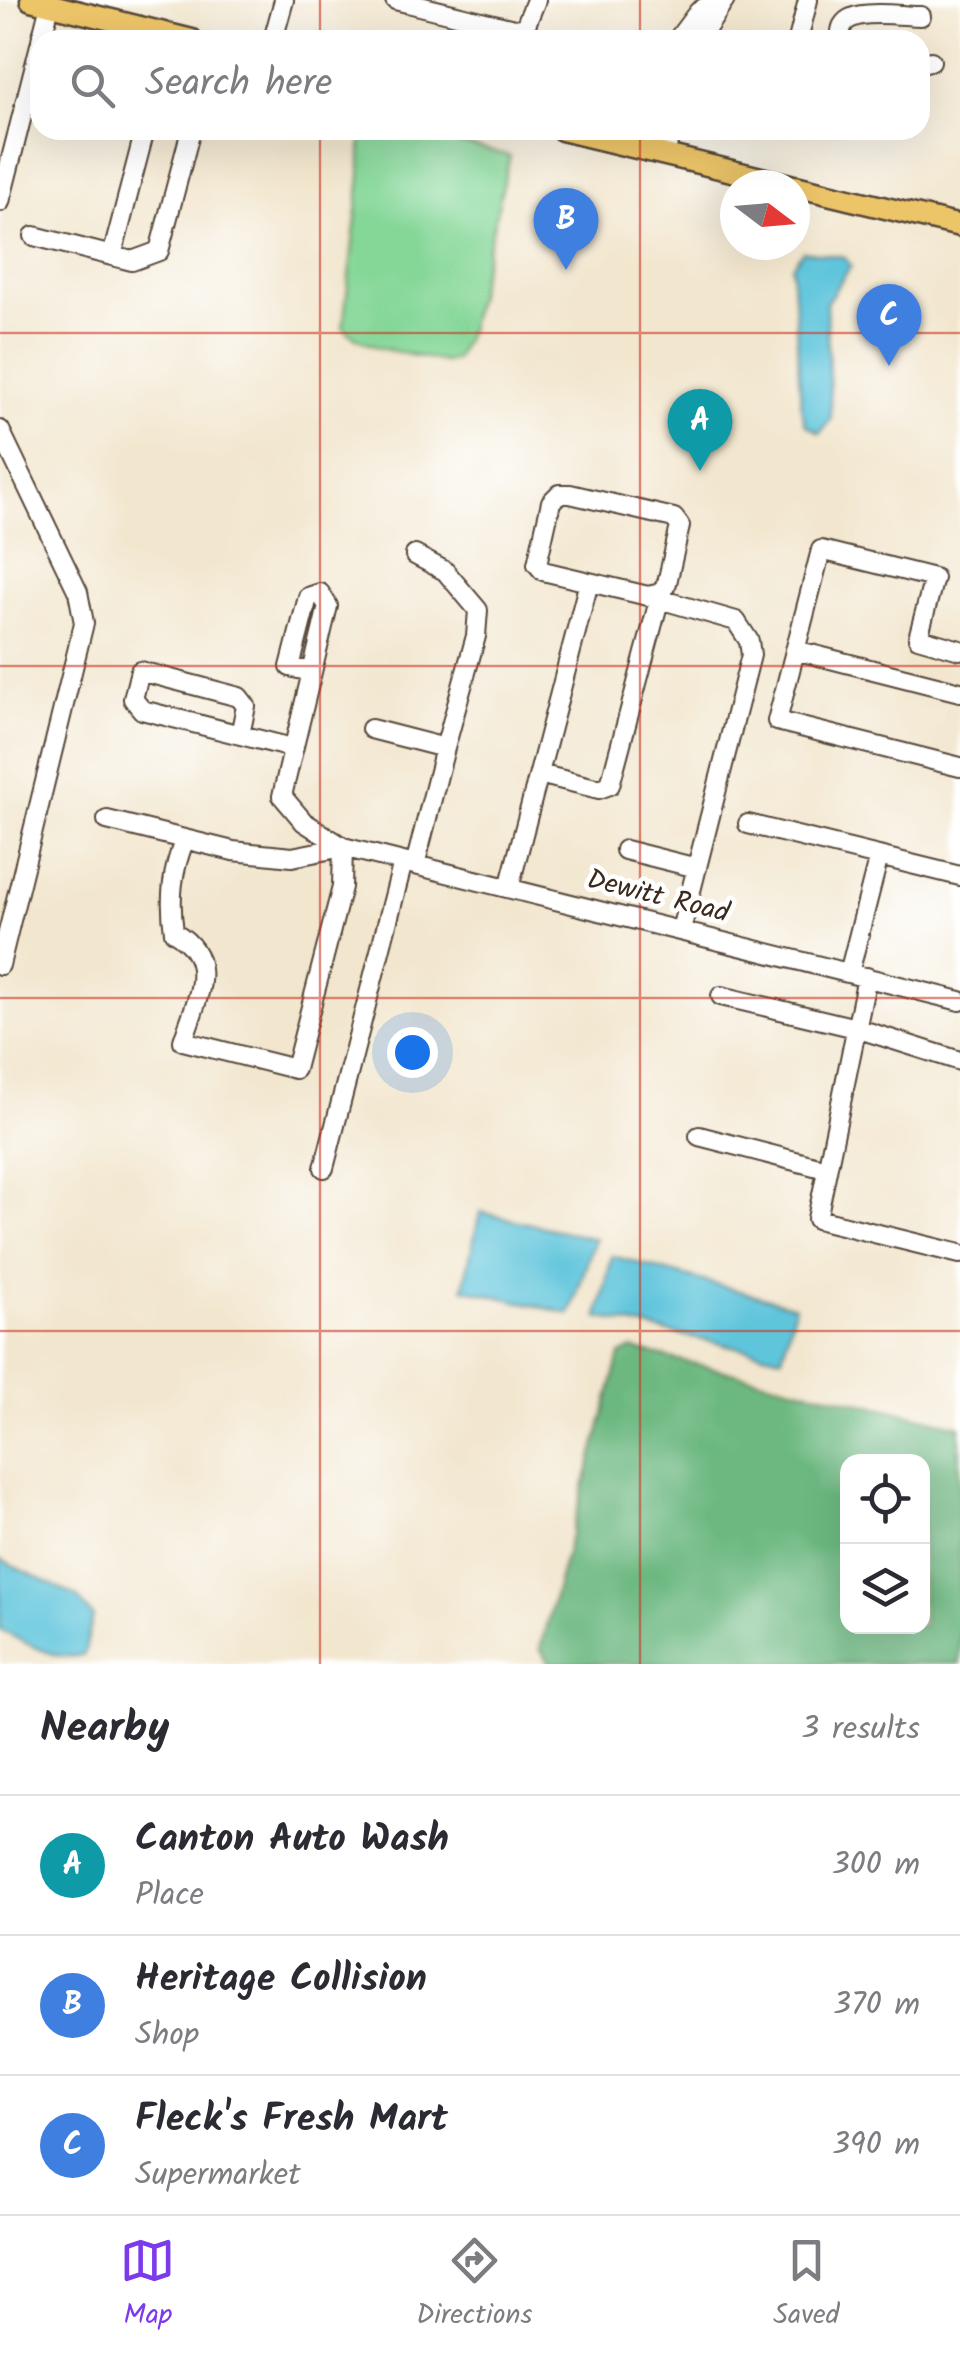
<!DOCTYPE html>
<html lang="en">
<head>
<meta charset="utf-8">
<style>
  :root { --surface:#fff; --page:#f2f2f3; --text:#2b2b33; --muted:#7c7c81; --line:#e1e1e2; --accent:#7c3aed }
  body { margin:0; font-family:Kalam,sans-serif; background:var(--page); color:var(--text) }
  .controls { position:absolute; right:30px; bottom:30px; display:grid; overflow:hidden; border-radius:20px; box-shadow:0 10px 40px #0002 }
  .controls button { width:90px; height:90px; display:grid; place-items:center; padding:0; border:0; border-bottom:2px solid var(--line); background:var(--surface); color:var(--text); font:50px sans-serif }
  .compass { position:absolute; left:720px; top:170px; width:90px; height:90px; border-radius:50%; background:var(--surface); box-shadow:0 10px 40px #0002; rotate:106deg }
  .you { position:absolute; left:412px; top:1052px; width:35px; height:35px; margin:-25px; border:8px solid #fff; border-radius:50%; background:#1a73e8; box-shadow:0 0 0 15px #1a73e833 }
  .badge { display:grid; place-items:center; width:65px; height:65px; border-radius:50%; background:var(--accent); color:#fff; font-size:32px; font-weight:700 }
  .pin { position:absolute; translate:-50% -82px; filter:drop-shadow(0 2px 5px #0008) }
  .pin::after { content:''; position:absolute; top:52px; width:35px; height:30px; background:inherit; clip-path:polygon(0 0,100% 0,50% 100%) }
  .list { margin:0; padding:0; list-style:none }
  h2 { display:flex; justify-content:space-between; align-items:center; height:130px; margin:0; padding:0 40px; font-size:42px }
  h2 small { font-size:32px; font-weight:400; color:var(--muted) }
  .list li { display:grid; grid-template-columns:65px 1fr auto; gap:30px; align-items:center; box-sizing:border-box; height:140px; padding:0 40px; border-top:2px solid var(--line) }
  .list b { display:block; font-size:38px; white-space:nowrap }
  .list p { margin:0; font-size:32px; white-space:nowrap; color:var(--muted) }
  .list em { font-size:32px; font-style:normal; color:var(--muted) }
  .icon { flex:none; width:55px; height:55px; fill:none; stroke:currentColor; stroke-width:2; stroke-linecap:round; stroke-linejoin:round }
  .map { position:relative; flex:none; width:960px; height:1664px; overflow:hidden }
  .search { position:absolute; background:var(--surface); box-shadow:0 10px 40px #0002; left:30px; right:30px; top:30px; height:110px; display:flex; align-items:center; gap:25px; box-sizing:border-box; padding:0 35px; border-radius:30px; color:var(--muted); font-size:38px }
  .sheet { height:550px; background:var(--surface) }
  nav { display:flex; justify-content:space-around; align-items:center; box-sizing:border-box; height:140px; border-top:2px solid var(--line); background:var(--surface); font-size:28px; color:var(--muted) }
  nav a { display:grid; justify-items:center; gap:5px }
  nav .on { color:var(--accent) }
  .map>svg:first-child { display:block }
  .green { fill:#85d798; stroke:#60805b; stroke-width:2.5 }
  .forest { fill:#6cb880; stroke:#54714f; stroke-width:2.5; fill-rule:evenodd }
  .water { fill:#5ec5db; stroke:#4c787c; stroke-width:2.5 }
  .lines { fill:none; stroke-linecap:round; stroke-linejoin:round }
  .minor-casing { stroke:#564638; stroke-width:22 }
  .major-casing { stroke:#564638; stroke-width:25 }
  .minor { stroke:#fff; stroke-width:18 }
  .major { stroke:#edc569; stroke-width:20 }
  .grid { fill:none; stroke:#c8321e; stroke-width:2.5; stroke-opacity:0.55 }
  .labels { text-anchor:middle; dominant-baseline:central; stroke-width:9; stroke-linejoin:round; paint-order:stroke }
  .street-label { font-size:28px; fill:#3b2a1e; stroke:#fff }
</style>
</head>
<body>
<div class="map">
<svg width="960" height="1664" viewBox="0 0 960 1664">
  <rect width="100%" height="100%" fill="#fff"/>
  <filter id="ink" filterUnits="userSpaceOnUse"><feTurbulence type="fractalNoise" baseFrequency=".01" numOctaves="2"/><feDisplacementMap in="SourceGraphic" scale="20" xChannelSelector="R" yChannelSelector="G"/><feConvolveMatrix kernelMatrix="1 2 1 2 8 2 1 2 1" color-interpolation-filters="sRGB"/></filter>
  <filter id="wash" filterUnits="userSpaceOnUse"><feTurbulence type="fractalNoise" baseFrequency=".0048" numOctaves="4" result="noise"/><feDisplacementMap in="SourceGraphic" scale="40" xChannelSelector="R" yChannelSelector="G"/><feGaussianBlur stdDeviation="2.25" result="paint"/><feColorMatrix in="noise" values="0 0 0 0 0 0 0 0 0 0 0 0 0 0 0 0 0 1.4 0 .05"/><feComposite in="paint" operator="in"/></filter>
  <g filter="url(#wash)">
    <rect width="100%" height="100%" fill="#f2e6ce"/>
    <path class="green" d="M361,130H408L510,156L467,335L455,359L445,362C415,354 363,351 343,327L361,176Z"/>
    <path class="forest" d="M632,1349L960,1426V1664H549L540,1648L620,1355ZM848,1462H922V1626H848Z"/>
    <path class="water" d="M803,251L844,257L851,266L826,303L831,419L820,433L805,424L801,405L792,266Z
      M480,1212L595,1239L570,1314L463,1288Z
      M612,1256L795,1306L782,1357L598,1317Z
      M0,1559L77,1597L93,1617L84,1654C59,1664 23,1641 0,1630Z"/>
  </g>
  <g filter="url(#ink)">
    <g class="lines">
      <defs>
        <path id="minor" d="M395,0L514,29L525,27L536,0
          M41,40L50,5
          M273,40L284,0
          M677,40L698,12L716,0
          M699,40L725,0
          M798,40L808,0
          M842,40C832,3 898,16 921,16
          M920,63L931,61
          M647,151L652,130
          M665,155L671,130
          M0,202L40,45
          M34,236L132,261L159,251L191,130
          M112,256L145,130
          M0,430L78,592L84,623L0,965
          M415,555L445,571L478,610L476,636L445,748
          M659,599L736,621L749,641L751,655L681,930
          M795,650L960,692
          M960,650L918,638L934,578L821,550L777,721L960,767
          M311,672L290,667L308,597L320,593L328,606L282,796L304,822L343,847L960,1001
          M371,729L445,748L415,865
          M240,735L246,706L239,697L140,671L133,699L142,710L292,748
          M539,774L599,789L610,785L661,593
          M107,820L233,851L292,857L343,847
          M748,824L960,876
          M185,839C172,871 169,898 174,932C221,960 196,999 183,1041L295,1069L342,887L343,847
          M625,850L697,868
          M509,888L589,582L543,571L537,564L551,502L559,494H570L674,518L680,526L667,583L661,593L648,596L589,582
          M849,973L879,856
          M867,977L817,1219L960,1254
          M721,996L856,1028L960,1061
          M699,1136L826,1169
          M324,1168L403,862"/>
        <path id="major" d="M31,0L192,40
          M562,130L790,185
          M795,186L960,226"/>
      </defs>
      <use href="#minor" class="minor-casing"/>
      <use href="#major" class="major-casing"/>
      <use href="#minor" class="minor"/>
      <use href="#major" class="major"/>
    </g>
  </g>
  <path class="grid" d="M320,0V40M640,0V40M320,130V1664M640,130V1664M0,333H960M0,666H960M0,998H960M0,1331H960"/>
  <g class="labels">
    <g class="street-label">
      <text transform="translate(658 897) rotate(14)">Dewitt Road</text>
    </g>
  </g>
</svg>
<div class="controls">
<button><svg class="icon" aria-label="locate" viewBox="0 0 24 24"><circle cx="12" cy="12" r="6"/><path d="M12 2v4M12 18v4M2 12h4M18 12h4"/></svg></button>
<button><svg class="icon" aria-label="layers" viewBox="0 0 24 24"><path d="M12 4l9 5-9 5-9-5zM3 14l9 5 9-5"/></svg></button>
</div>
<svg class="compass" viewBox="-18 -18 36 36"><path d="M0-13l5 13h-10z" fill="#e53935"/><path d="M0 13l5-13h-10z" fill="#7c7c81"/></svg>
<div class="you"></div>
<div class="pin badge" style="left:700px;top:471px;background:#0f9aa8">A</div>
<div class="pin badge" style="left:566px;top:270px;background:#3f7fe0">B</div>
<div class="pin badge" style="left:889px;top:366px;background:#3f7fe0">C</div>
<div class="search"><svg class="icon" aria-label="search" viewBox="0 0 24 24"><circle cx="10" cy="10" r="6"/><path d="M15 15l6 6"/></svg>Search here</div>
</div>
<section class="sheet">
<h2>Nearby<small>3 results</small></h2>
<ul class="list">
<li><span class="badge" style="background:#0f9aa8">A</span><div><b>Canton Auto Wash</b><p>Place</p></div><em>300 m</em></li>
<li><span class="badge" style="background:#3f7fe0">B</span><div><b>Heritage Collision</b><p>Shop</p></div><em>370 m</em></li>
<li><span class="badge" style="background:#3f7fe0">C</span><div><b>Fleck's Fresh Mart</b><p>Supermarket</p></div><em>390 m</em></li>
</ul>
</section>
<nav>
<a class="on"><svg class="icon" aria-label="map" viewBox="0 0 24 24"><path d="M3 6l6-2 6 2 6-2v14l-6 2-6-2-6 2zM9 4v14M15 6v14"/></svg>Map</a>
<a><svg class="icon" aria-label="directions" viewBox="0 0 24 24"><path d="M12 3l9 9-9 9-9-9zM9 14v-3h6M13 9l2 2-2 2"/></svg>Directions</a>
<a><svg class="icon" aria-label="saved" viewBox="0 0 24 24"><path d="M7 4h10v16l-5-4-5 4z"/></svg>Saved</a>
</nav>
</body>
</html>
